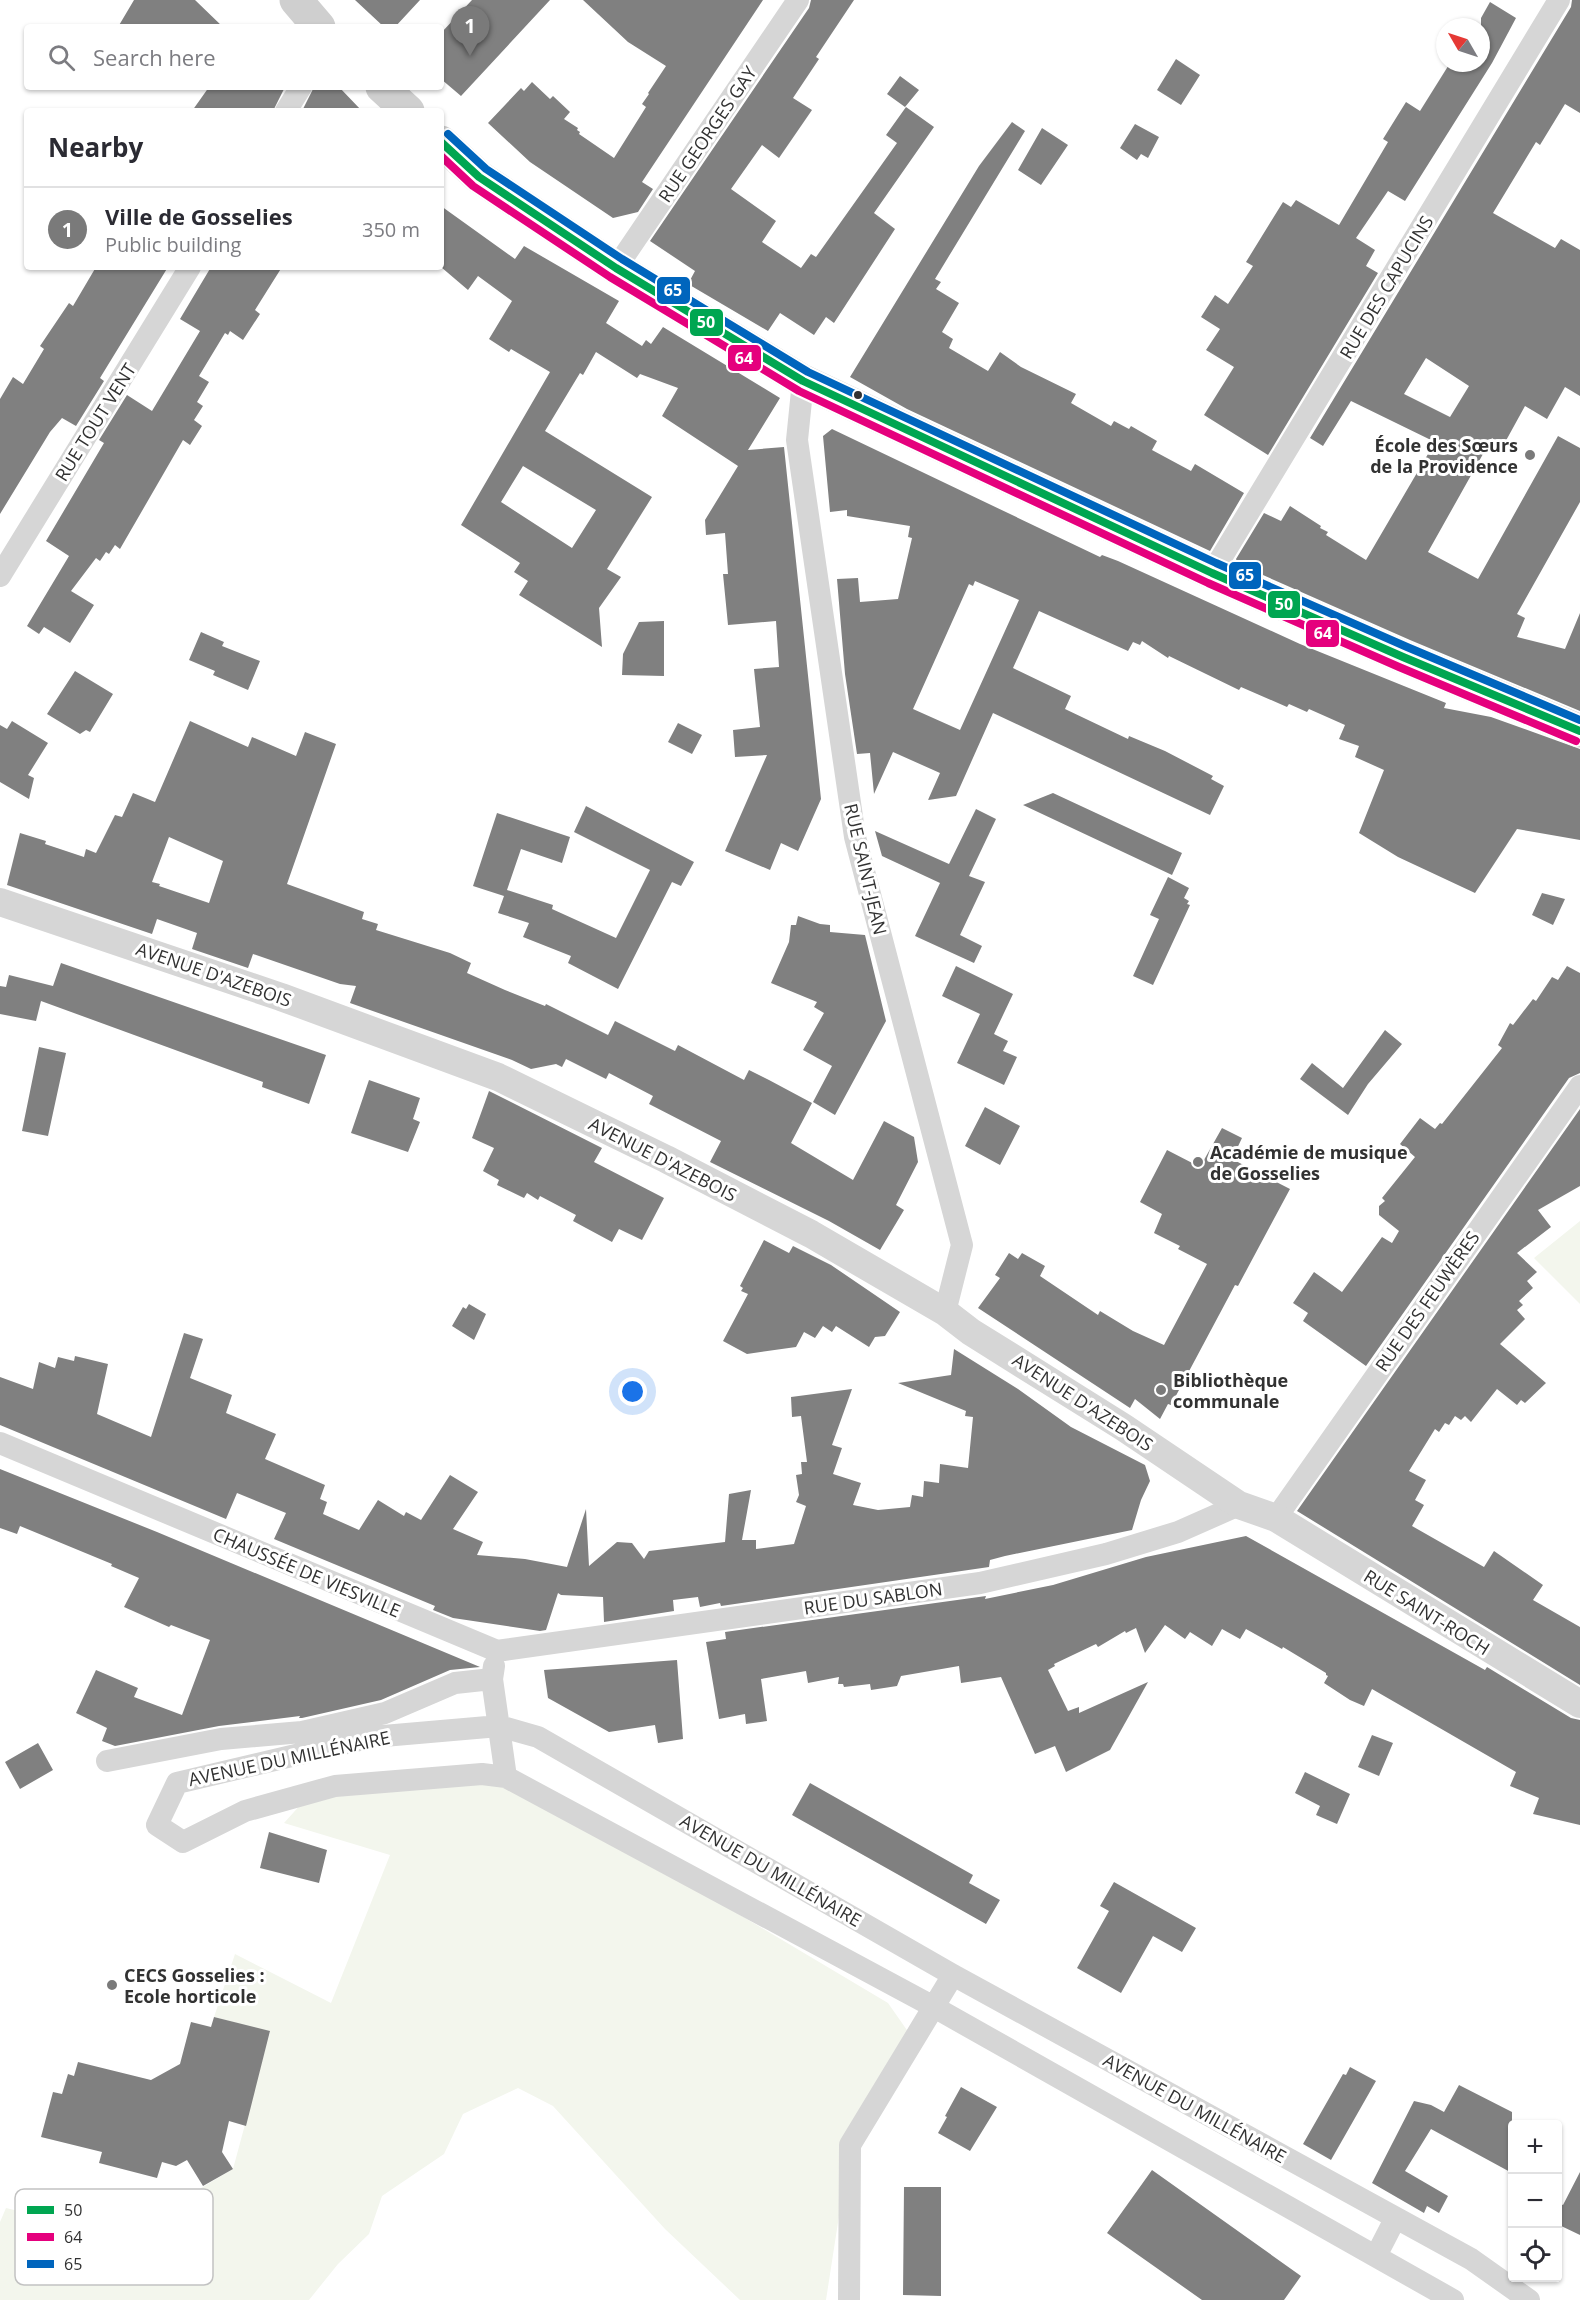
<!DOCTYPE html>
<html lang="en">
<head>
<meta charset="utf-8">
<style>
  :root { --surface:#fff; --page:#f7f7f7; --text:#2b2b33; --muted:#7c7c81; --line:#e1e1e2; --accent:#7a7a7a }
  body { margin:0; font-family:"Open Sans",sans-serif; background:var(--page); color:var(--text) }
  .controls { position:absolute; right:18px; bottom:18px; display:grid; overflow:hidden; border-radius:6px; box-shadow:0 2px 4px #0004 }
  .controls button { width:54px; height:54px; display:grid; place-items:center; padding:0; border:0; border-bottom:2px solid var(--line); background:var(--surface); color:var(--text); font:30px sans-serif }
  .compass { position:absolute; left:1436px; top:18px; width:54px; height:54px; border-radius:50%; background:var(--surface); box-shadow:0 2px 4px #0004; rotate:309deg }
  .you { position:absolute; left:633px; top:1392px; width:21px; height:21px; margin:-15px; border:4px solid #fff; border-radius:50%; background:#1a73e8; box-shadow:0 0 0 9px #1a73e833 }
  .badge { display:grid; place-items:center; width:39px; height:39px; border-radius:50%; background:var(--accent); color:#fff; font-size:20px; font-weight:700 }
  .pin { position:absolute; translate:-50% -50px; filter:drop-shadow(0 2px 3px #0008) }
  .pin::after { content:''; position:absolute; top:32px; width:21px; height:18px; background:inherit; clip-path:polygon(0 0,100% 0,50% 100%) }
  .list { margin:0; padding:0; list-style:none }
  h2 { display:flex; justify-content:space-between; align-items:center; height:78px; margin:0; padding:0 24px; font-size:26px }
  h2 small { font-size:20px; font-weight:400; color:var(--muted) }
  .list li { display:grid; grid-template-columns:39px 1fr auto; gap:18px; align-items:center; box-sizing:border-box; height:84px; padding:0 24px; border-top:2px solid var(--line) }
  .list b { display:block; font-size:22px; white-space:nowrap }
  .list p { margin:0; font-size:20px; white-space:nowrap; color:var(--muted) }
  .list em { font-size:20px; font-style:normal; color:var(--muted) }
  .icon { flex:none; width:33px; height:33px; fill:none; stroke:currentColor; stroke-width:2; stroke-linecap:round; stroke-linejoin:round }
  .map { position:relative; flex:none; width:1580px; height:2300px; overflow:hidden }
  .search { position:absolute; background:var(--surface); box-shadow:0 2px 4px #0004; left:24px; top:24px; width:420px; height:66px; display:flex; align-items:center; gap:15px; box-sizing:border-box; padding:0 21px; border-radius:6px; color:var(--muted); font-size:22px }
  .panel { position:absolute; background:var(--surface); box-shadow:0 2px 4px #0004; left:24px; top:108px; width:420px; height:162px; border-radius:6px }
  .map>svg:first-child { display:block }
  .green { fill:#f3f6ed }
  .building { fill:#808080; fill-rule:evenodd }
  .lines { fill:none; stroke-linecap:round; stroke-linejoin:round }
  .minor { stroke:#d6d6d6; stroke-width:22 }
  .tertiary { stroke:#d6d6d6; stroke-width:28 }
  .secondary { stroke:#cfcfcf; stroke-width:33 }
  .bus-1-casing { stroke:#fff; stroke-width:12 }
  .bus-2-casing { stroke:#fff; stroke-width:12 }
  .bus-3-casing { stroke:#fff; stroke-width:12 }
  .bus-1 { stroke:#00a651; stroke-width:8 }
  .bus-2 { stroke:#e5007d; stroke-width:8 }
  .bus-3 { stroke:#0065bd; stroke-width:8 }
  .bus-dot { fill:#323232; stroke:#fff; stroke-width:2 }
  .poi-dot { fill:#7a7a7a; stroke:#fff; stroke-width:2 }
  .labels { text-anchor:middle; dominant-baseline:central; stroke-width:6; stroke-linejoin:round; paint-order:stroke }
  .street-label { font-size:18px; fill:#323232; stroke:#fff }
  .poi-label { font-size:18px; font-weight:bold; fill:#323232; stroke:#fff; text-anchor:start }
  .key { fill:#fff; stroke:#c2c2c2; stroke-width:1.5 }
  .key-label { font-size:16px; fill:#323232 }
  .line-badge { stroke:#fff; stroke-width:2 }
  .badge-label { font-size:16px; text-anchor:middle; font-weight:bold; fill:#fff }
</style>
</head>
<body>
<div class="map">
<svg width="1580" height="2300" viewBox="0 0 1580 2300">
  <rect width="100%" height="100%" fill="#fff"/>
  <path class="green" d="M1580,1221V1304L1534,1258Z
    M397,1781L520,1784L888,2003L909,2033L850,2145L826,2300H740L665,2229L553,2106L518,2088L463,2114L444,2154L382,2196L369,2234L338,2264L309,2300H0V2222L6,2208L121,2236L233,2169L270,2032L214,2017L235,1954L331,2003L390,1855L284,1823L312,1792Z"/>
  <path class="building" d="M134,0H195L223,27H118Z
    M355,0H420L395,27H384Z
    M472,0H550L461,96L441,79V33Z
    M583,0H763L642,182L653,189L638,212L613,218L530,162L488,123L521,88L524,91L532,82L550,99L553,96L570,112L564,119L578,128L577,130L580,132L579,134L614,158L646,107L642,104L649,94L648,93L666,66L628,42Z
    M811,0H854L816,57L819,59L793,98L812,110L779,158L762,145L731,189L776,221L762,242L801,268L811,254L816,257L897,143L886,135L906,107L934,127L874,213L895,229L834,323L826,317L814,335L780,313L768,331L688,284L695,271L650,241L809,8Z
    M1572,0H1580V113L1565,104L1540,145L1536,142L1493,213L1555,248L1561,239L1580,250V396L1565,387L1547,419L1525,406L1503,446L1492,438L1428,552L1478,579L1558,436L1580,448V502L1517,614L1525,618L1517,637L1565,649L1580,613V711L1410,640L1238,564L1236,559L1264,513L1281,521L1290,506L1321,526L1320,528L1328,532L1326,535L1366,560L1435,442L1351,401L1323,446L1310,438L1571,7ZM1426,358L1469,386L1450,417L1404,394Z
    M1490,2L1516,18L1492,63L1405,201L1388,191L1356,238L1375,250L1366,266L1378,273L1268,455L1204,415L1234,367L1206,350L1220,329L1201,317L1215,295L1228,304L1253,266L1246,262L1283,202L1291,207L1296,200L1339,225L1388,142L1383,139L1406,102L1420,111L1450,63H1481V18Z
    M1176,59L1200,75L1181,105L1157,90Z
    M900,76L919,90L905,107L887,94Z
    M209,87H285L273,111H192Z
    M314,87H339L362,111H302Z
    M1012,122L1025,131L935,279L941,282L936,289L959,303L942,332L953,339L949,348L988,371L1000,352L1021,367L1076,394L1071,403L1111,426L1114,421L1129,429L1131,426L1157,441L1152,450L1191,471L1195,464L1244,493L1210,551L907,409L850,377L979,166Z
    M1135,124L1159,137L1148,158L1141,154L1137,160L1120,148Z
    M1042,128L1068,145L1041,185L1018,170Z
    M441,206L515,259L524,246L619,301L606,323L642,346L646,340L651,344L663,327L780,398L748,450L784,447L821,799L798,851L781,843L770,870L725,851L767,755L735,757L733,730L760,727L754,669L779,667L776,621L728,625L723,574H728L725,533L706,535L705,520L738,466L662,416L678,388L640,374L637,378L596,352L583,375L580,373L545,431L652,497L607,569L621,577L599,608L602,647L519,595L528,581L514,572L520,563L461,525L550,372L511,349L509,352L489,339L512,301L478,276L468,290L441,267ZM523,466L596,510L572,548L501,502Z
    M96,267H168L100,378L104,381L76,426L62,418L50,432L0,514V399L13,377L23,384L44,349L40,346L69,303L73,306Z
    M211,267H282L255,310L260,314L243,340L230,331L228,335L225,333L199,376L209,382L197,402L203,406L194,420L202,426L190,445L183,440L120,549L115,545L109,554L106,552L100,561L96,558L71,591L94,605L70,643L44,627L39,634L27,626L69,556L46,541L104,443L99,440L127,395L152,411L200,331L180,319Z
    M832,429L1100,557L1102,555L1118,561L1300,644L1446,703L1444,708L1491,717L1580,749V840L1517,829L1475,893L1398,857L1359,833L1384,770L1355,757L1359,746L1339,739L1345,725L1309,709L1307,712L1289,704L1287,707L1241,687L1239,690L1169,656L1168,658L1142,641L1140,645L1133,642L1128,651L1039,611L1013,668L1071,696L1065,709L1128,739L1129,736L1165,751L1213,776L1211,779L1224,786L1210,815L993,713L956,796L928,800L940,773L893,752L874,794L870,753L857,754L845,674L837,579L858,578L860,602L898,599L912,538L908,537L910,526L847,516V510L830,512L823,436ZM975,581L1019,600L960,730L913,709L969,584L973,586Z
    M664,621V676L622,675L623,654L639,622Z
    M201,632L224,642L222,646L260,661L248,690L213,675L215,671L189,660Z
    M75,671L113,694L90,732L86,730L80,734L47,714Z
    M12,721L48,743L28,775L34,778L29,799L0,782V725L7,729Z
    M190,721L248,747L252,737L296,756L305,732L336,744L287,884L364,912L362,919L378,924L376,930L450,953L471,963L467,973L505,990L545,1006L546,1004L608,1035L615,1021L675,1051L678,1045L744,1080L749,1070L769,1080L812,1103L791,1143L853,1180L884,1121L914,1137L918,1162L896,1205L904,1210L880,1250L829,1221L710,1162L721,1141L649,1104L653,1096L609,1073L606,1079L566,1059L562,1067L556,1064L531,1069L512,1060L350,1003L356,986L340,984L253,954L248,968L192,949L197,933L157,919L152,934L7,885L20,833L46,841L45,844L84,857L86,849L96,853L115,815L122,817L133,793L155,802ZM169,837L223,861L209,903L159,886L160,884L152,882Z
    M678,723L702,735L692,754L668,742Z
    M1053,793L1182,853L1172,875L1023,805Z
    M586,806L694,862L681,886L672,882L618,989L568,963L571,956L523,937L529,923L498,913L504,896L473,886L497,813L570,837L562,863L521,849L507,890L553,905L552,909L616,938L650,870L574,832Z
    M976,809L996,819L969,876L985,882L960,935L982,946L974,963L915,936L940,883L882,856L875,831L949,864Z
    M1168,877L1189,888L1184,898L1189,901L1187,904L1190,905L1153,985L1133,976L1159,919L1150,915Z
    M1542,893L1565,899L1553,925L1532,915Z
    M798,916L820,924L830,925V932L865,935L886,1021L835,1115L813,1102L832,1066L803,1050L824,1013L814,1007L817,1002L771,983L789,942L791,925H796Z
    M61,963L326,1055L309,1104L262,1087L263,1082L41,1001L36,1021L0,1014V986L6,987L9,975L53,986Z
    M956,966L1013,994L994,1034L1008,1041L1003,1051L1017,1057L1004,1085L957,1063L980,1014L942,996Z
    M1567,966L1580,973V1073L1569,1078L1366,1366L1303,1321L1308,1313L1293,1303L1314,1272L1342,1292L1382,1237L1392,1243L1399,1231L1379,1215V1206L1385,1201L1382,1198L1415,1157L1400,1144L1420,1118L1435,1129L1440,1123L1442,1124L1502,1048L1498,1045L1510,1023L1513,1025L1533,999L1536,1001L1552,977L1558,980Z
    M1385,1030L1402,1044L1368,1084L1348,1115L1300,1079L1312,1063L1343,1088Z
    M39,1047L66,1053L48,1136L22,1131Z
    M369,1080L420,1098L413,1119L420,1122L408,1152L351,1133Z
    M489,1091L602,1148L594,1162L664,1198L642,1240L619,1229L612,1242L573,1221L576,1215L540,1196L538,1200L527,1193L524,1198L497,1185L499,1180L483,1171L494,1148L472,1138Z
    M985,1107L1020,1126L1000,1165L965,1146Z
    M1580,1109V1186L1538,1210L1551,1227L1517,1253L1537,1272L1527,1281L1533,1288L1519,1301L1523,1305L1517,1310L1525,1319L1500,1344L1546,1383L1525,1403L1521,1400L1517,1405L1497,1389L1471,1422L1465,1416L1461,1420L1455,1416L1449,1425L1445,1423L1439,1432L1435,1429L1409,1471L1426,1480L1415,1500L1424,1505L1412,1526L1484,1567L1494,1551L1543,1585L1533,1600L1580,1627V1685L1297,1511Z
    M1222,1128L1242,1138L1232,1159L1290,1189L1238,1286L1235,1285L1171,1405L1168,1404L1160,1419L1135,1399L1130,1408L978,1308L1000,1278L995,1275L1009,1253L1018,1259L1022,1253L1045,1266L1040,1276L1098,1315L1100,1311L1133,1331L1164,1345L1207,1264L1178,1249L1180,1246L1154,1233L1162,1214L1140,1202L1167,1150L1200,1167Z
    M764,1240L789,1253L793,1246L831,1265L900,1312L885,1336L875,1337L869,1347L836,1326L832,1332L823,1326L815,1338L804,1332L796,1347L747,1354L723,1341L748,1294L741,1291L743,1288L740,1286Z
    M469,1304L486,1314L474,1340L452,1326L463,1307L466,1309Z
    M184,1333L203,1339L190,1378L232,1395L226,1413L276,1434L265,1459L325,1485L320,1499L327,1502L323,1514L359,1530L378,1500L404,1516L406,1512L421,1520L450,1475L478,1492L453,1529L483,1542L477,1555L525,1559L567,1567L586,1509L589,1566L617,1542L632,1543L644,1559L649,1551L725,1542L729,1494L751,1490L742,1540H756V1549L794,1544L806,1506L796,1502L799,1495L796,1475L802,1474L801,1462H807L801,1416L792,1417L791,1397L852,1389L832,1445L842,1448L833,1474L861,1483L853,1505L878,1510L910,1507L912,1495L923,1497L924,1481L939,1483L940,1464L968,1468L973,1417L965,1416L966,1411L898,1383L951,1375L954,1349L1018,1389L1071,1427L1145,1465L1150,1481L1141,1500L1132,1530L1005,1556L990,1560L989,1567L721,1606L720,1603L700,1607L698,1597L673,1600L674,1611L604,1622L603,1597L561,1595L558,1593L546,1630L540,1631L453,1618L433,1610L435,1606L274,1539L286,1513L237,1493L226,1519L0,1425V1377L33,1389L39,1362L55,1368L58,1357L74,1361L75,1356L108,1364L97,1414L151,1437Z
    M0,1469L157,1532L480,1667L450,1670L381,1700L302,1718H299L300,1716L219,1726L115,1746L102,1741L107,1728L76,1713L96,1670L138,1688L134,1697L182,1715L210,1640L171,1625L169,1627L124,1607L139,1578L111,1566L112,1564L20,1526L17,1534L0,1528Z
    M1246,1536L1485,1670L1487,1667L1571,1718L1580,1720V1825L1533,1814L1539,1798L1510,1786L1516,1772L1372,1689L1364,1706L1350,1700L1324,1683L1328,1676L1326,1675V1673L1283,1647L1282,1649L1246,1629L1240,1639L1222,1629L1212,1646L1190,1632L1185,1639L1165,1625L1145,1653L1136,1628L1126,1633L1125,1631L1098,1647L1096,1644L1054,1664L1055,1666L1048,1670L1068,1711L1079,1707V1713L1148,1682L1110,1750L1066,1772L1055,1746L1035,1754L1001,1677L961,1683L959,1666L901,1676L897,1686L871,1690L870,1684L844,1687L843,1684H838L839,1677L808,1683L806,1671L761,1679L767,1721L746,1724L745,1714L719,1719L706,1642L726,1639L725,1632L986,1596L985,1599L1053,1585L1146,1557Z
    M677,1660L683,1739L658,1743L655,1725L609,1732L548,1698L544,1670Z
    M1372,1735L1393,1743L1379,1776L1358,1767Z
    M38,1743L53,1770L20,1789L5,1762Z
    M1305,1772L1350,1794L1337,1824L1316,1815L1320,1806L1295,1793Z
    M810,1783L973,1875L969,1883L1000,1900L986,1924L792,1815Z
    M269,1832L327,1850L319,1883L260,1868Z
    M1114,1882L1196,1928L1182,1952L1153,1936L1121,1993L1077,1968L1109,1911L1100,1906Z
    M214,2017L270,2031L246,2126L229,2121L222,2152L233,2169L203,2186L187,2160L176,2166L162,2162L157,2178L99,2163L102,2152L41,2137L53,2092L62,2094L68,2074L74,2076L78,2062L151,2080L180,2064L191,2022L211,2027Z
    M1350,2067L1376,2081L1331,2160L1303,2144L1343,2074L1346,2075Z
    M1459,2085L1512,2112V2173L1431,2129L1405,2171L1448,2196L1439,2213L1427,2206L1424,2213L1372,2183L1414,2101L1431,2105L1444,2112Z
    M961,2087L997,2107L970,2151L938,2133L947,2117L945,2116Z
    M1152,2170L1301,2276L1284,2300H1202L1107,2233Z
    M1580,2172V2235L1557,2224V2202L1563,2205Z
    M904,2187H941V2296L903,2295Z"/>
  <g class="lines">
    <path class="minor" d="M286,111L301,87
      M616,268L798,0
      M803,381L797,440L855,837L962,1245L945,1312
      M1212,573L1559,0
      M0,576L190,267
      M0,1443L497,1651
      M1276,1518L1580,1086
      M497,1651L980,1583L1106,1554L1178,1532L1239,1505
      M494,1666L492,1679L506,1777
      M107,1761L221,1739L302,1732L385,1713L455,1683L492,1679
      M1376,2256L1395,2219
      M849,2300L850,2145L953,1975
      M1453,2300L934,2007L506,1777L482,1774L335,1786L245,1811L183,1842L157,1825L177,1783L372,1737L499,1726L538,1737L953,1975L1471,2259L1529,2300"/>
    <path class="tertiary" d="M0,902L281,997L498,1077L666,1159L811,1234L945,1312L971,1332L1123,1427L1239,1505L1276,1518L1580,1704"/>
    <path class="secondary" d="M296,0L319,27
      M382,87L408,111
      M441,142L479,177L616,268L803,381L1212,573L1403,657L1580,731"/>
    <defs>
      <path id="bus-1" d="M441,142L479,177L616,268L803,381L1212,573L1403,657L1580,731"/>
      <path id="bus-2" d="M441,156L473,186L610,277L799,391L1208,583L1399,667L1576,741"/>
      <path id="bus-3" d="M448,134L486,169L622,259L808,372L1216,563L1407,647L1580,720"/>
    </defs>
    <use href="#bus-1" class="bus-1-casing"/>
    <use href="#bus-2" class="bus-2-casing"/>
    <use href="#bus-3" class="bus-3-casing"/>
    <use href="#bus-1" class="bus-1"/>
    <use href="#bus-2" class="bus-2"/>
    <use href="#bus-3" class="bus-3"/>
  </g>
  <circle class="bus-dot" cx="858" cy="395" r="5"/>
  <g class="poi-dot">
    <circle cx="1530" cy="455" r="6"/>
    <circle cx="1198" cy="1162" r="6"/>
    <circle cx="1161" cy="1390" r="6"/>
    <circle cx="112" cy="1985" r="6"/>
  </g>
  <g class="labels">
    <g class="street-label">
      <text transform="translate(707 134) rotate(-56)">RUE GEORGES GAY</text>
      <text transform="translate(1386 287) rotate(-59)">RUE DES CAPUCINS</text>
      <text transform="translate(95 422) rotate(-58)">RUE TOUT VENT</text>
      <text transform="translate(866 869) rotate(77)">RUE SAINT-JEAN</text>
      <text transform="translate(214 974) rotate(19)">AVENUE D'AZEBOIS</text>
      <text transform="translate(663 1159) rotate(27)">AVENUE D'AZEBOIS</text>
      <text transform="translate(1427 1301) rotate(-55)">RUE DES FEUWÈRES</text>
      <text transform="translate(1083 1402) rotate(33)">AVENUE D'AZEBOIS</text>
      <text transform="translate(307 1572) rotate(23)">CHAUSSÉE DE VIESVILLE</text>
      <text transform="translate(873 1598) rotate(-8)">RUE DU SABLON</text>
      <text transform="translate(1427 1612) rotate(32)">RUE SAINT-ROCH</text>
      <text transform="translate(289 1758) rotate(-12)">AVENUE DU MILLÉNAIRE</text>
      <text transform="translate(771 1870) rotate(30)">AVENUE DU MILLÉNAIRE</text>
      <text transform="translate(1195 2108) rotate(29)">AVENUE DU MILLÉNAIRE</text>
    </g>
    <g class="poi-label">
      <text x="1518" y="445" text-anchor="end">École des Sœurs<tspan x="1518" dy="21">de la Providence</tspan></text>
      <text x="1210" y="1152">Académie de musique<tspan x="1210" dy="21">de Gosselies</tspan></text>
      <text x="1173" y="1380">Bibliothèque<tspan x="1173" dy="21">communale</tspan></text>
      <text x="124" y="1975">CECS Gosselies :<tspan x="124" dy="21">Ecole horticole</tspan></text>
    </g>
  </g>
  <rect x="15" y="2189" width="198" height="96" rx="9" class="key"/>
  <rect x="27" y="2206" width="27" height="8" fill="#00a651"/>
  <rect x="27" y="2233" width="27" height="8" fill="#e5007d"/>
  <rect x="27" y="2260" width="27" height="8" fill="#0065bd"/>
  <g class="key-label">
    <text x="64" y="2216">50</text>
    <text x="64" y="2243">64</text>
    <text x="64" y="2270">65</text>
  </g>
  <g class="line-badge">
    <rect x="656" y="276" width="35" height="29" rx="6" fill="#0065bd"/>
    <rect x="689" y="308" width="35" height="29" rx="6" fill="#00a651"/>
    <rect x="727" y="344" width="35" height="28" rx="6" fill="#e5007d"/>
    <rect x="1228" y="561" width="34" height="29" rx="6" fill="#0065bd"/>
    <rect x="1267" y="590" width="34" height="29" rx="6" fill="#00a651"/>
    <rect x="1305" y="619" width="35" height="29" rx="6" fill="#e5007d"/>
  </g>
  <g class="badge-label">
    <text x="673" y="296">65</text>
    <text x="706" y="328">50</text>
    <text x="744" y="364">64</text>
    <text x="1245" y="581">65</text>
    <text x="1284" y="610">50</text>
    <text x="1323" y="639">64</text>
  </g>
</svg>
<div class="controls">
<button>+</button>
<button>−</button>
<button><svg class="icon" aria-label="locate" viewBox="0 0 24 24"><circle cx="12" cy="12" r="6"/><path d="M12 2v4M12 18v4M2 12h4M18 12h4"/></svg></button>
</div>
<svg class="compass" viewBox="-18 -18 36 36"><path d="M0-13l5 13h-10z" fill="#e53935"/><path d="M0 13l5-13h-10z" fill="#7c7c81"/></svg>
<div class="you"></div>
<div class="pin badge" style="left:470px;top:56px">1</div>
<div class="search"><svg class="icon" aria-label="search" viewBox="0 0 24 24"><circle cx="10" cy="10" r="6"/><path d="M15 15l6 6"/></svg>Search here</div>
<section class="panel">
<h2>Nearby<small></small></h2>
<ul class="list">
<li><span class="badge">1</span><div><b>Ville de Gosselies</b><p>Public building</p></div><em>350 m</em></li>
</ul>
</section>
</div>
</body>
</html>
